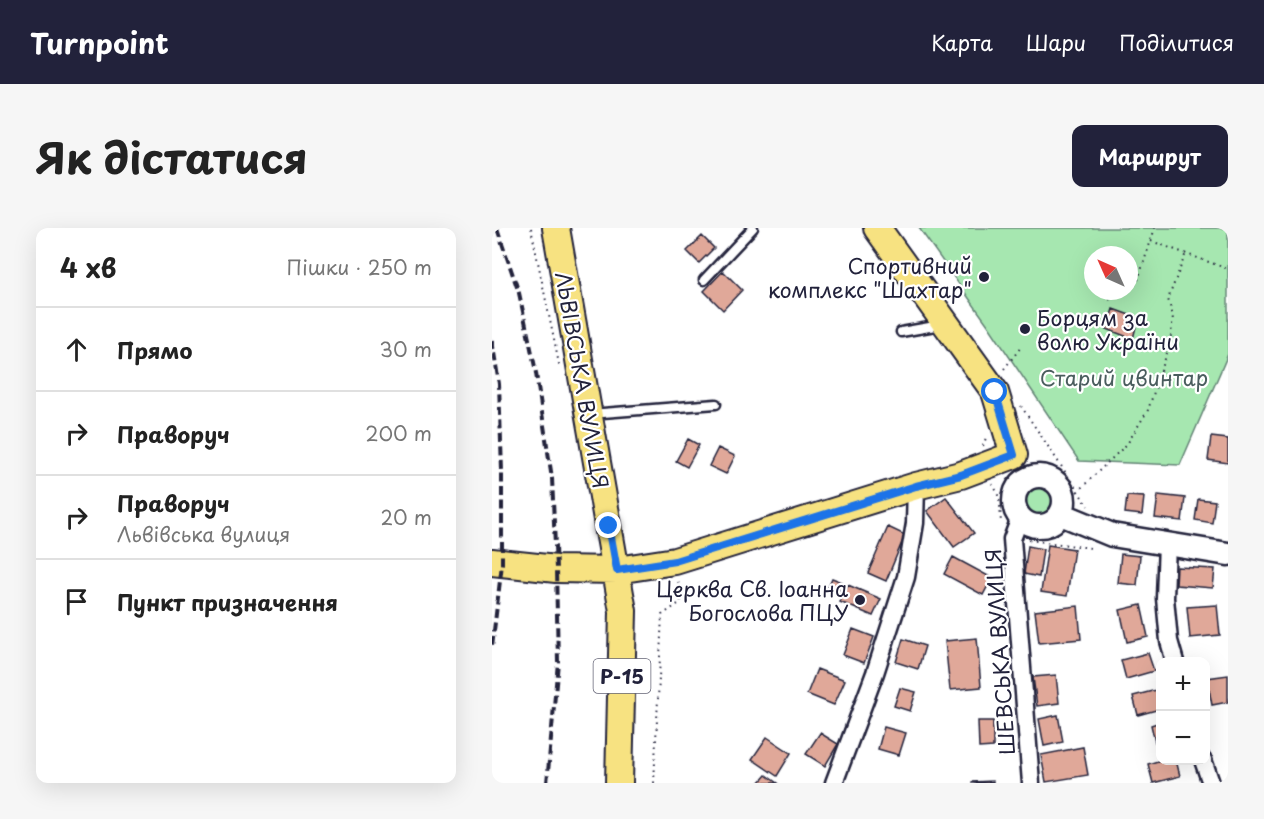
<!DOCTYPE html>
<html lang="uk">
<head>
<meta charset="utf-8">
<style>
  :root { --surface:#fff; --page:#f6f6f6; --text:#222; --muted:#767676; --line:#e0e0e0; --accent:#22223b }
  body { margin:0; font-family:"Playpen Sans",sans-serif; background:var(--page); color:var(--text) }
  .controls { position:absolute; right:18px; bottom:18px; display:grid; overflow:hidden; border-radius:12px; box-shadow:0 6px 24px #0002 }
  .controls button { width:54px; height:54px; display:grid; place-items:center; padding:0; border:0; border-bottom:2px solid var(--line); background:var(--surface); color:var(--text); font:30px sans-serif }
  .compass { position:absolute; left:592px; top:18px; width:54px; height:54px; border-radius:50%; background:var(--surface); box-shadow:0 6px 24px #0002; rotate:315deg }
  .stop { position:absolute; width:18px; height:18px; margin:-14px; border:4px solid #1a73e8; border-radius:50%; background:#fff }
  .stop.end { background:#1a73e8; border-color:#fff; box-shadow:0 2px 6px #0008 }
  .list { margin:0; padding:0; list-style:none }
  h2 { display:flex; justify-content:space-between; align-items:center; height:78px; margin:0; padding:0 24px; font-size:26px }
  h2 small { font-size:20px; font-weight:400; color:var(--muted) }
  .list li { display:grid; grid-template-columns:39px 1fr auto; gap:18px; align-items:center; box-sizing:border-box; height:84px; padding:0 24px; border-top:2px solid var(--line) }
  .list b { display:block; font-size:22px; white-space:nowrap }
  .list p { margin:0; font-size:20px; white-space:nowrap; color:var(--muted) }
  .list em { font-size:20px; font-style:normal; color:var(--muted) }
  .icon { flex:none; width:33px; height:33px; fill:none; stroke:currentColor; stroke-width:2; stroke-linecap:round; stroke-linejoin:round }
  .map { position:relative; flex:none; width:736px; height:555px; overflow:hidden; border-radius:12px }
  header { display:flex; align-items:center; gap:36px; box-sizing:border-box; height:84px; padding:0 30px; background:var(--accent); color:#fff }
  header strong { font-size:28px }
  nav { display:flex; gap:33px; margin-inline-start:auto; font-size:21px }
  .intro { display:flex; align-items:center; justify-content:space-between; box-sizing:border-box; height:144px; padding:0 36px }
  h1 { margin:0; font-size:42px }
  .button { padding:15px 27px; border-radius:12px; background:var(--accent); color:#fff; font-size:21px; font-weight:700 }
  main { display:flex; gap:36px; padding:0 36px }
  aside { flex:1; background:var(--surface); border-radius:12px; box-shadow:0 6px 24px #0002 }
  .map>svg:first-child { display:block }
  .green { fill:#a6e7b0; stroke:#648476; stroke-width:1.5; fill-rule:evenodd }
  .building { fill:#e0a899; stroke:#22223b; stroke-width:1.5 }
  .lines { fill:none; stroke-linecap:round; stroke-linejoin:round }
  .service-casing { stroke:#22223b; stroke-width:13 }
  .minor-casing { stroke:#22223b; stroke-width:21 }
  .secondary-casing { stroke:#22223b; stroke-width:27 }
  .primary-casing { stroke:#22223b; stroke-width:30 }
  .path { stroke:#22223b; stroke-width:2; stroke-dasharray:1.5 4.5; stroke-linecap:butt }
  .service { stroke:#fff; stroke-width:8 }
  .minor { stroke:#fff; stroke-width:16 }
  .secondary { stroke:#fff; stroke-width:22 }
  .primary { stroke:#f7e281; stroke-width:26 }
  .rail { stroke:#22223b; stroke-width:4; stroke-dasharray:9 4.5; stroke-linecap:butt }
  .route { stroke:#1a73e8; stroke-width:8 }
  .poi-dot { fill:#22223b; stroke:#fff; stroke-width:2 }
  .labels { text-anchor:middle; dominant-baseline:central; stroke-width:4.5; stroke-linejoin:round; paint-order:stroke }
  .shield { fill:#fff; stroke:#646476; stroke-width:1.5 }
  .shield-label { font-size:20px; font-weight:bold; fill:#22223b }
  .poi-label { font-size:21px; fill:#22223b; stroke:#fff; text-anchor:end }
  .park-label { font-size:21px; fill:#4a5d5e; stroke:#fff }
  .street-label { font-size:21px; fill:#22223b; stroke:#fff }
</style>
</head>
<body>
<header>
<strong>Turnpoint</strong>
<nav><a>Карта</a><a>Шари</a><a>Поділитися</a></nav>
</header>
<div class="intro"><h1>Як дістатися</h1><a class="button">Маршрут</a></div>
<main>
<aside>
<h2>4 хв<small>Пішки · 250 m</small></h2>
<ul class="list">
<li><svg class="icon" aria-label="ahead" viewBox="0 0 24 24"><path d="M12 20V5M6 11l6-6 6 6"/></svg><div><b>Прямо</b></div><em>30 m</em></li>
<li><svg class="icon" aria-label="right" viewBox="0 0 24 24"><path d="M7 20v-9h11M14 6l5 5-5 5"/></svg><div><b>Праворуч</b></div><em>200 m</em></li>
<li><svg class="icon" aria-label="right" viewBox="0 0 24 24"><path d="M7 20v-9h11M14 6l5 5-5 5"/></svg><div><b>Праворуч</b><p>Львівська вулиця</p></div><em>20 m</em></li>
<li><svg class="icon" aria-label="arrive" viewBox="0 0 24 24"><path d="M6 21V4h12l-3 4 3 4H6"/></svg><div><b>Пункт призначення</b></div></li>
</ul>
</aside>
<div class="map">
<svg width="736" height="555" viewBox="0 0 736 555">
  <rect width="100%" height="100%" fill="#fff"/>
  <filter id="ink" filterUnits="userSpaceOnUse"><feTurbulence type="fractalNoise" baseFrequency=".0167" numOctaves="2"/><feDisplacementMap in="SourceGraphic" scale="12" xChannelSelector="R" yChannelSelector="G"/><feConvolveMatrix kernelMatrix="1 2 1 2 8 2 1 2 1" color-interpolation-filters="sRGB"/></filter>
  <g filter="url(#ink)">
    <path class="green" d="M427,0H736V126L688,237L587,233L496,97ZM601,27H637V63H601Z
      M532 273a15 15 0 1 1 30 0a15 15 0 1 1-30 0Z"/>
    <path class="building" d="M210,8L222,20L207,35L195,23Z
      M231,43L250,62L231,82L212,63Z
      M621,81L646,90L641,111L615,101Z
      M719,209L736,211V235L716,232Z
      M196,211L207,217L195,239L184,233Z
      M226,220L243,228L234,246L217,238Z
      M666,267L693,270L690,293L663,290Z
      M635,268L652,269L650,287L633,285Z
      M454,269L482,305L462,319L435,283Z
      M706,271L723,273L720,295L703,292Z
      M396,299L413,307L394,353L376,345Z
      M556,317L582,321L575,368L549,364Z
      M536,318L551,321L547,349L532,346Z
      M629,326L648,328L645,357L626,355Z
      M461,329L500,350L491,367L452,346Z
      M685,339L723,341L721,360L684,357Z
      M340,350L350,354L346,365L335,361Z
      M356,357L389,371L381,388L348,374Z
      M649,377L656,409L635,414L628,382Z
      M725,377L728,407L698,410L695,379Z
      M586,378L589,411L547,415L543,383Z
      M361,401L382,409L372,435L351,427Z
      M485,410L489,459L458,462L453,413Z
      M411,411L433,418L426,441L404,434Z
      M656,425L662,443L634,451L629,432Z
      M325,441L353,452L342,477L315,466Z
      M564,447L567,475L545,478L541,449Z
      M736,447V474L720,477L715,450Z
      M408,460L424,464L418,483L402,478Z
      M668,461V481L646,487L641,468Z
      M566,487L571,514L552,518L547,491Z
      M486,493H501V519L487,520Z
      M668,494V512L663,514L659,497Z
      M392,499L414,505L407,527L386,521Z
      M328,505L346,516L333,538L314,526Z
      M275,509L299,525L285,548L260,531Z
      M591,519L596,547L554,554L549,527Z
      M669,532H684L688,548L661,555L656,536Z
      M274,547L285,555H267Z
      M501,553V555H480V554Z"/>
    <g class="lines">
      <defs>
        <path id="service" d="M212,52L261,0
          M409,104L449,97
          M98,186L224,176"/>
        <path id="minor" d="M528,290L520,311L539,555
          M675,315L673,370L677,413L683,434
          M711,532L719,555
          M342,555L383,445L414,349L423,295L424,258"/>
        <path id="secondary" d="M522 273a25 25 0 1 1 50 0a25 25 0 1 1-50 0Z
          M569,286L620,307L736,326"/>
        <path id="primary" d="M64,0L131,383L127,555
          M0,334L64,341L125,342L183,333L424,258L469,247L522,227L503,164L385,0"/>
      </defs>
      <use href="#service" class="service-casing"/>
      <use href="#minor" class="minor-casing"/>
      <use href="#secondary" class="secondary-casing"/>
      <use href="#primary" class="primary-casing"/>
      <path class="path" d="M39,0L68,141
        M659,13L736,41
        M637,59L645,55L663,0
        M617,72L631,63
        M512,141L529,119
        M529,178L596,278
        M491,218L495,207
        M500,256C509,266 508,282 509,296
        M585,264L635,216L656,182L678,116L681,88L676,71L694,25
        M537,312L599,320
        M162,555L170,387L189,374L186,352"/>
      <use href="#service" class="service"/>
      <use href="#minor" class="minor"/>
      <use href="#secondary" class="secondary"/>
      <use href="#primary" class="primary"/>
      <path class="rail" d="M5,0L27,65L43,139L60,250L64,341L66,434L55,555
        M0,112L7,156L10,243V336L0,419"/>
    </g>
  </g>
  <g class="lines" filter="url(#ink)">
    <path class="route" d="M117,298L125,342L183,333L424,258L469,247L522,227L503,164"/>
  </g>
  <g class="poi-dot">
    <circle cx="492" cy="49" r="6"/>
    <circle cx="533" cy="101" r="6"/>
    <circle cx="368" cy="372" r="6"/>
  </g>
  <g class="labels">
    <rect class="shield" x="101.5" y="431" width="57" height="34" rx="4.5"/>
    <g class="shield-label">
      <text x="130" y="448">Р-15</text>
    </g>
    <g class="poi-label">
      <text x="480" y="37">Спортивний<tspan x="480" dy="24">комплекс "Шахтар"</tspan></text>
      <text x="545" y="89" text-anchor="start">Борцям за<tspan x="545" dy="24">волю України</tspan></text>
      <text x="356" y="360">Церква Св. Іоанна<tspan x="356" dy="24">Богослова ПЦУ</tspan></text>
    </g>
    <g class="park-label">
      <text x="632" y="149">Старий цвинтар</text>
    </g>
    <g class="street-label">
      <text transform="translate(91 152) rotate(80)">ЛЬВІВСЬКА ВУЛИЦЯ</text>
      <text transform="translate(507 424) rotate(-94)">ШЕВСЬКА ВУЛИЦЯ</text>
    </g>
  </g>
</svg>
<div class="controls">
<button>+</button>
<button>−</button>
</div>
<svg class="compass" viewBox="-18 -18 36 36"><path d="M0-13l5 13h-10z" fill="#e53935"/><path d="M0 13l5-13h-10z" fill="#767676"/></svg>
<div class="stop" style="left:503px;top:164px"></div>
<div class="stop end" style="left:117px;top:298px"></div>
</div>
</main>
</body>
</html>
